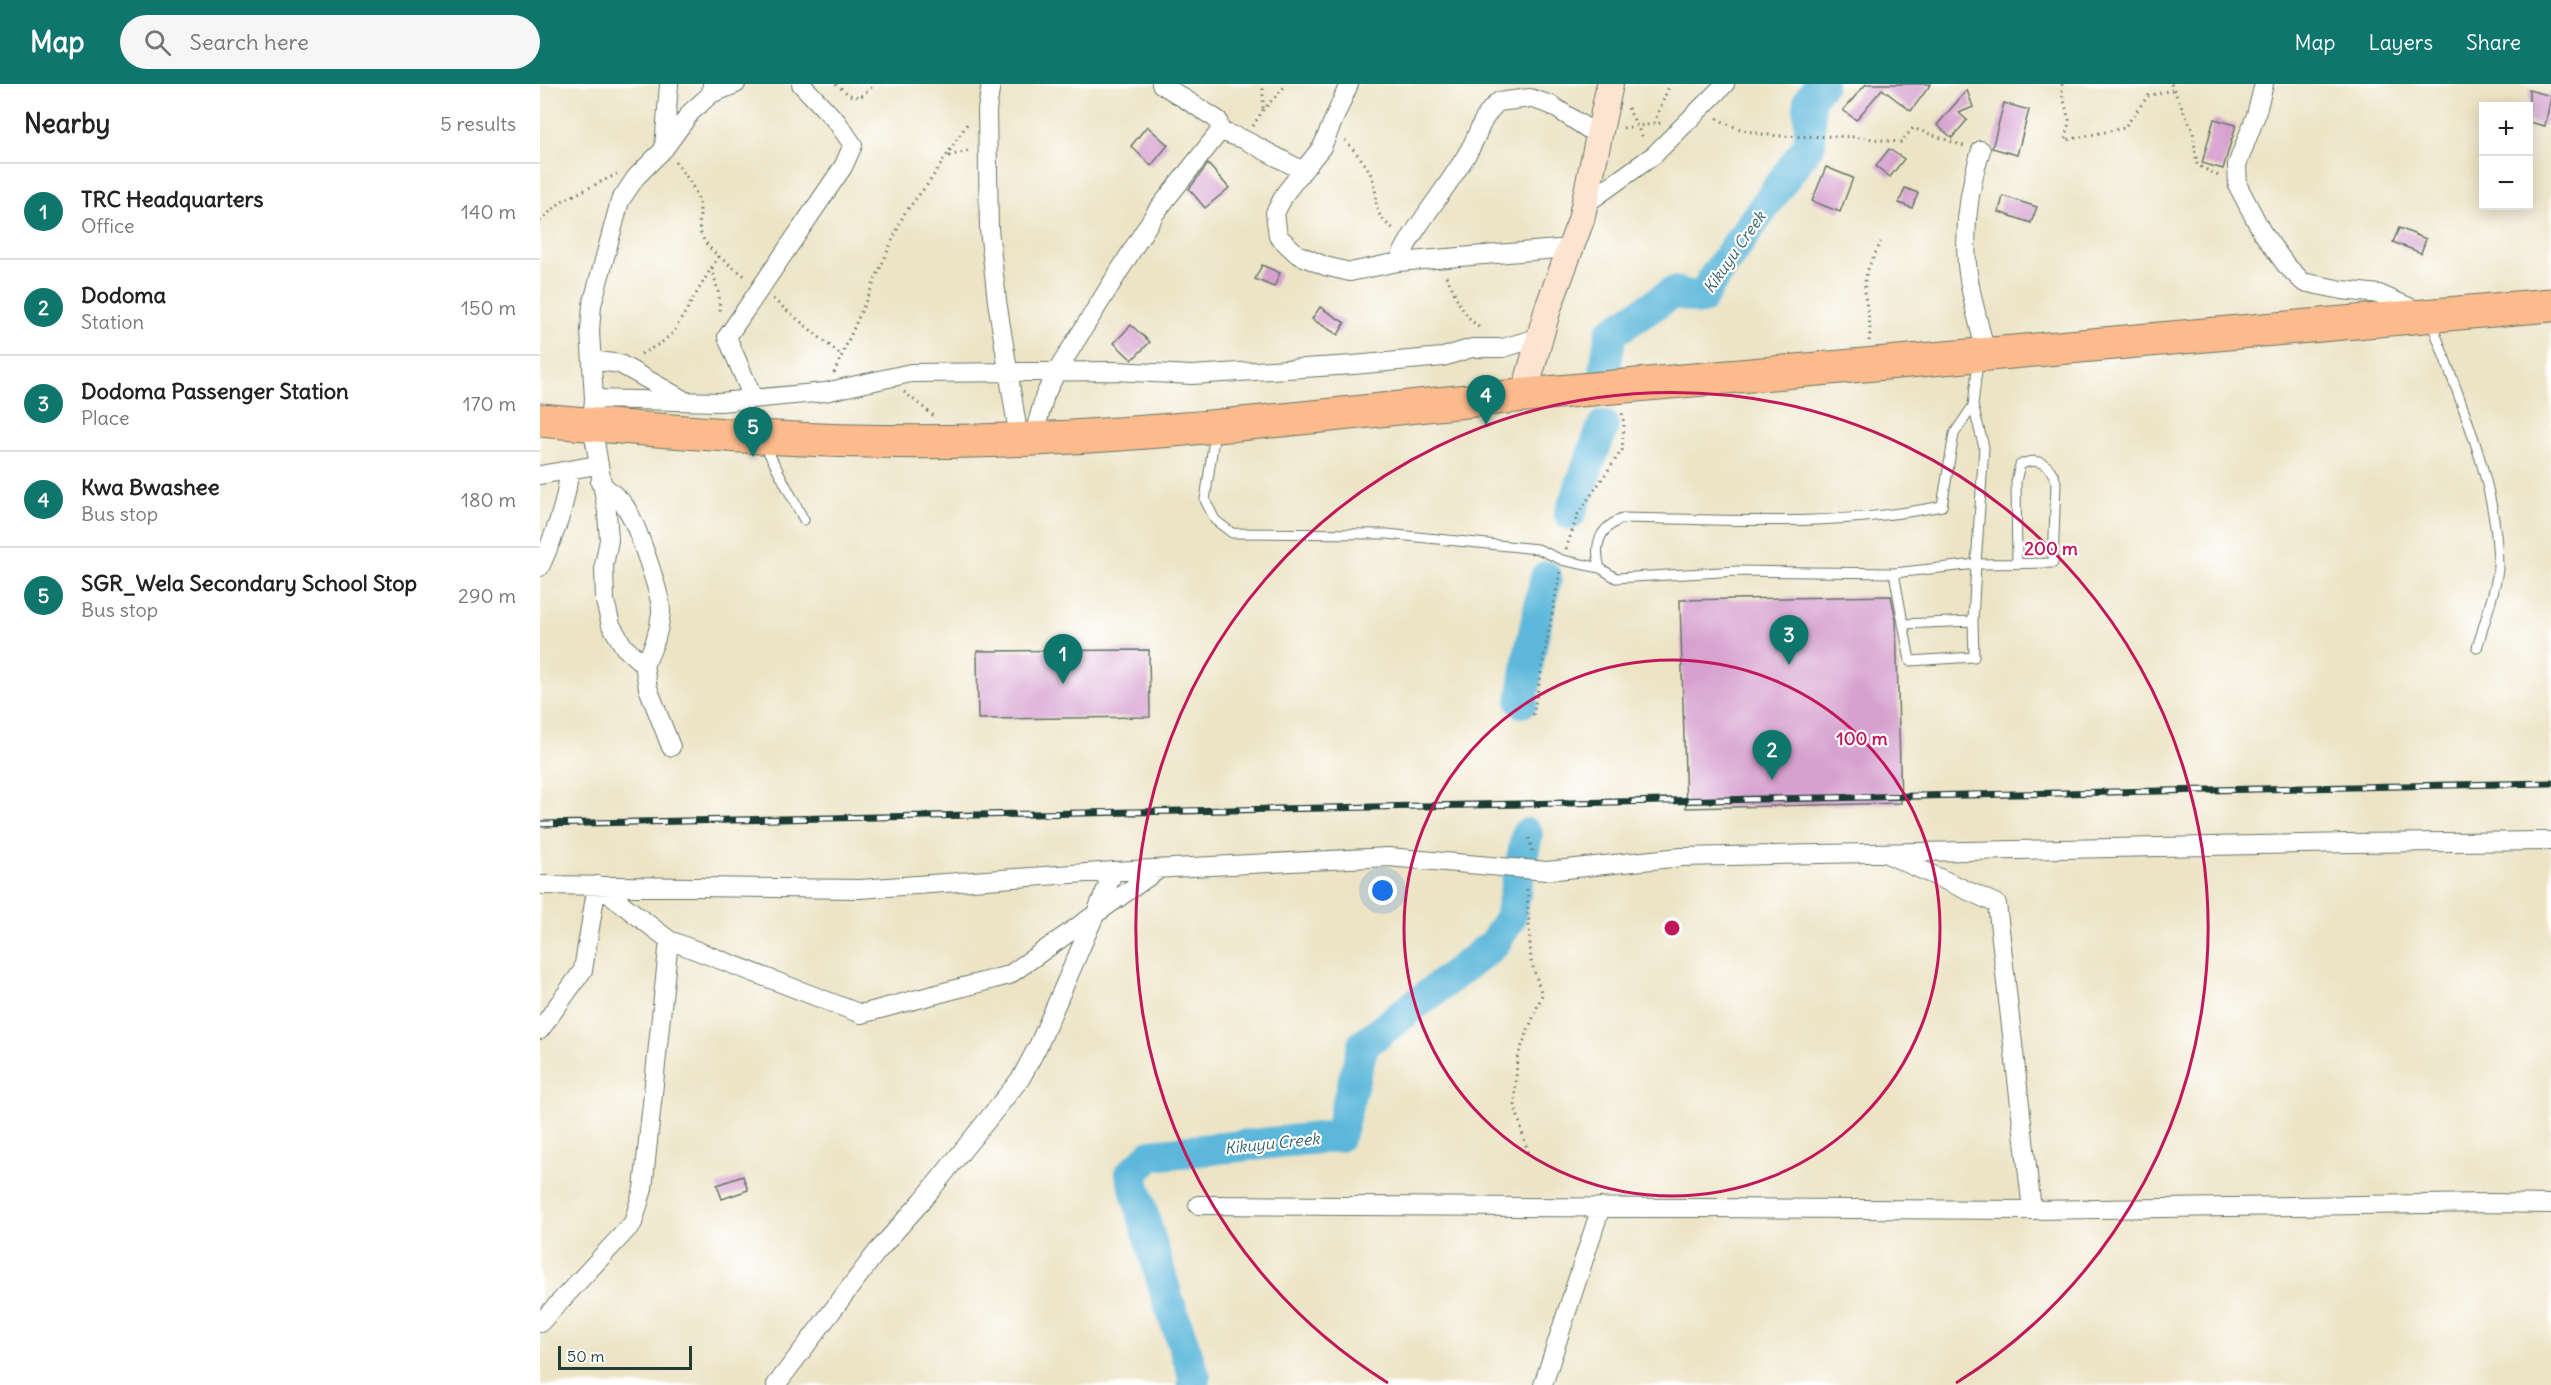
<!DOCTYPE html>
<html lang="en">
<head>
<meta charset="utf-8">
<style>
  :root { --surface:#fff; --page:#f6f6f6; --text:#222; --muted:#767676; --line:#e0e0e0; --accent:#0f766e }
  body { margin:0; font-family:Delius,sans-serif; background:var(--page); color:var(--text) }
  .controls { position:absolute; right:18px; top:18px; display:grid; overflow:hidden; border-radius:0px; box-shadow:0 3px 15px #0003 }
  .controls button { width:54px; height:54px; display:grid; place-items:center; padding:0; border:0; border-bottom:2px solid var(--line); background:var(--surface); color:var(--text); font:30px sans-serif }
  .scale { position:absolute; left:18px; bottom:15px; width:134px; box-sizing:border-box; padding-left:6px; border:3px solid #1f3d34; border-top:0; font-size:16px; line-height:21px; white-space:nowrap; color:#1f3d34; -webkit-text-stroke:4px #fff; paint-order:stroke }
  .you { position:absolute; left:843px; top:807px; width:21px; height:21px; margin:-15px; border:4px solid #fff; border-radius:50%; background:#1a73e8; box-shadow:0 0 0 9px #1a73e833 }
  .badge { display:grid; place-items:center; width:39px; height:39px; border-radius:50%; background:var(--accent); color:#fff; font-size:20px; font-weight:700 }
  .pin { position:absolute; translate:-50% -50px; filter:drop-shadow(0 2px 3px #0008) }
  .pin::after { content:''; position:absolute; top:32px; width:21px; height:18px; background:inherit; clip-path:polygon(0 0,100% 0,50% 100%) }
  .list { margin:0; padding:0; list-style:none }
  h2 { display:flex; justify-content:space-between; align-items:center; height:78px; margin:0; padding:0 24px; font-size:26px }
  h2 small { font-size:20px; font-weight:400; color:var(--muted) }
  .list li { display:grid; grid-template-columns:39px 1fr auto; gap:18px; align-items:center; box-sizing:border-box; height:96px; padding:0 24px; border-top:2px solid var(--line) }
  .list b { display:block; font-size:22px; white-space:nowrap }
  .list p { margin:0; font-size:20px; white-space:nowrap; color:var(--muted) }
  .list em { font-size:20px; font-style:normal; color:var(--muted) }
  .icon { flex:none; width:33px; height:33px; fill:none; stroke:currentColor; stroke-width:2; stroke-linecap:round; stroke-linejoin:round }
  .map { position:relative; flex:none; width:2011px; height:1301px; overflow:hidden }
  header { display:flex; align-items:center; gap:36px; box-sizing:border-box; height:84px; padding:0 30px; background:var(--accent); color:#fff }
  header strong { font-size:28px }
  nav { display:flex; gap:33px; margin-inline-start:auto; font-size:21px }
  .search { width:420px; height:54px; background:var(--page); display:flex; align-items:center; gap:15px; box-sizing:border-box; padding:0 21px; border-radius:33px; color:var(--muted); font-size:22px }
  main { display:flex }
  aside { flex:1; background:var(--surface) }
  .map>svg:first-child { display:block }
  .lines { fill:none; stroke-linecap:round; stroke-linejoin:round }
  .river { stroke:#5cb7da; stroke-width:32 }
  .building { fill:#d6a0cf }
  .lane-casing { stroke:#677767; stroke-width:11 }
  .street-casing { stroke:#677767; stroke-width:20 }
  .secondary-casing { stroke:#677767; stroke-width:28 }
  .highway-casing { stroke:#677767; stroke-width:35 }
  .path { stroke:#677767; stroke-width:3; stroke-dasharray:1.5 4.5; stroke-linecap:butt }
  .lane { stroke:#fff; stroke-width:9 }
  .street { stroke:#fff; stroke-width:18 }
  .secondary { stroke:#fde4d1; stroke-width:26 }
  .highway { stroke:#fbbb8c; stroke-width:33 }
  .rail-casing { stroke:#1f3d34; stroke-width:7 }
  .rail { stroke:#fff; stroke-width:4.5; stroke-dasharray:14; stroke-linecap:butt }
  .ring { fill:none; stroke:#c2185b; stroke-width:3 }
  .labels { text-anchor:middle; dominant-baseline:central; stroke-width:4.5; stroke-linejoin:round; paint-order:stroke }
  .water-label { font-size:16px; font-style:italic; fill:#316266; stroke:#fff }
  .centre { fill:#c2185b; stroke:#fff; stroke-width:3 }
  .ring-label { font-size:18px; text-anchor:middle; font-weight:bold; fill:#c2185b; stroke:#fff; stroke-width:4.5; stroke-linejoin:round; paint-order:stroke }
</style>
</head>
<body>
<header>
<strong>Map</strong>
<div class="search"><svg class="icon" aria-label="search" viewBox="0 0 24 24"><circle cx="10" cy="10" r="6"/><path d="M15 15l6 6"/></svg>Search here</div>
<nav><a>Map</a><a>Layers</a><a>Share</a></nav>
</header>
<main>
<aside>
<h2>Nearby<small>5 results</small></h2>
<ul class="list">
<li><span class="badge">1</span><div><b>TRC Headquarters</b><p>Office</p></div><em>140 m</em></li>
<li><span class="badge">2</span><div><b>Dodoma</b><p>Station</p></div><em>150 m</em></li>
<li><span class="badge">3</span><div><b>Dodoma Passenger Station</b><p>Place</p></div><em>170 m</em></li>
<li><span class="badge">4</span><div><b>Kwa Bwashee</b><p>Bus stop</p></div><em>180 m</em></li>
<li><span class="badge">5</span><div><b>SGR_Wela Secondary School Stop</b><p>Bus stop</p></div><em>290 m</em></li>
</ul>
</aside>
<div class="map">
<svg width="2011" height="1301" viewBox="0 0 2011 1301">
  <rect width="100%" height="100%" fill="#fff"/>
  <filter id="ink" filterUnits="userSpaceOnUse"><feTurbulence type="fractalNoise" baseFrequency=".0167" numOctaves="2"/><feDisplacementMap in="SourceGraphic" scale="12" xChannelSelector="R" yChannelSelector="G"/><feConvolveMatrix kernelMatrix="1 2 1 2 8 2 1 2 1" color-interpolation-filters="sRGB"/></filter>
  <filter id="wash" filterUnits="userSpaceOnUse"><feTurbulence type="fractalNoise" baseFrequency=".008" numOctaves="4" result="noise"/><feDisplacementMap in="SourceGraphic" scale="24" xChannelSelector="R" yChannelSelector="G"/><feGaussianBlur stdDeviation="1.35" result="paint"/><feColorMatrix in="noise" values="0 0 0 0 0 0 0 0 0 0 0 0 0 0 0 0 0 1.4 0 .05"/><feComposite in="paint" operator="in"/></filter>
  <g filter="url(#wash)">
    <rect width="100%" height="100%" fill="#ede4c6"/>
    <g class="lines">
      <path class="river" d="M1065,283L1071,249L1134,208L1161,215L1176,190L1270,59L1269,16L1281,0
        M1030,430L1063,342
        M982,618L989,572L1006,493
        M653,1301L655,1294L626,1210L591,1090L611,1071L799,1052L823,961L954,860L970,834L987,750"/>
    </g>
    <g id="blocks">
      <path class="building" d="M1326,0H1391L1371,27L1342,5L1316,36L1303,26Z
        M1427,6L1433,23L1419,29L1427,36L1412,54L1397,41Z
        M1989,6L2011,12L2005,42L1989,38Z
        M1464,19L1489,26L1477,71L1452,64Z
        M1674,35L1696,41L1683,85L1662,79Z
        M607,42L628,61L611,82L591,62Z
        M1349,65L1364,75L1350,93L1336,82Z
        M668,80L689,104L665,124L649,105Z
        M1286,83L1313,94L1300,128L1272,117Z
        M1365,104L1378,109L1372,124L1359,119Z
        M1463,112L1497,123L1491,139L1459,128Z
        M1859,144L1886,155L1881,169L1853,158Z
        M722,181L740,189L734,203L715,195Z
        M780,223L805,239L798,251L772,235Z
        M591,241L610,258L592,276L574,259Z
        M1351,512L1356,536L1361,719L1146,724L1140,516Z
        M609,566L610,633L438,635L437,567Z
        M203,1092L208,1106L182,1115L177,1101Z"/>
    </g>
  </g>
  <g filter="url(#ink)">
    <use href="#blocks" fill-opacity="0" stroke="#677767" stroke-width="1.5"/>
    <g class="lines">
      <defs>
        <path id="lane" d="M1891,237C1919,315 1958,400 1958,484C1957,502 1943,543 1937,564
          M1433,322L1414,350L1402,422C1299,443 1190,436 1085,434C1060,442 1053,460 1060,484L1076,494L1198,487L1354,489L1436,480L1444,363L1433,322L1438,276
          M675,348L665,416L675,436L692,449L847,450L998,465L1022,476L1060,484
          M224,360L264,436
          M1354,489L1370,577L1434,573L1433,537L1436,480L1513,479L1516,398C1511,380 1497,372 1480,381L1476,397L1477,480
          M1363,540L1433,537"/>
        <path id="street" d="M451,0L447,26L449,145L457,217L479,355
          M809,0L782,63L746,108L735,129L738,152L757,170L785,182L810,188L858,178L1030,164
          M1724,0L1716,31L1697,81L1698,102L1722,148L1746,181L1763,198L1802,206L1839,210L1878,227
          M171,10L196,0
          M680,47L703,55L763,87
          M124,64L129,0
          M1441,66C1429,103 1424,141 1427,180C1429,209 1440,242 1446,270
          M1044,121L1114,71L1185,0
          M858,178C877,137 908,104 930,65C941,45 940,35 958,18L990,14L1011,21L1059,52
          M52,276L80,280L142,315
          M213,314L187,253L303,83L313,61L297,38L261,0
          M54,315L180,318L285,308L371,289L575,287L652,291L813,281L903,273L932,264H963L1000,253
          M493,354L505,311L517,287L616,128L680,47L678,36L621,0
          M0,391L57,381
          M60,399C68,406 78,413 84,421C95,434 122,512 121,529C119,548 113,566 104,581
          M0,483C14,452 27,420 29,386
          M131,663L108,604L104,581L84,563L71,541L65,517L64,481L69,456L67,428L52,340L54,315L50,247L52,221L80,117L96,93L124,65L151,28L171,10L172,0
          M1349,771L1457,820L1492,1126
          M0,801L320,805L574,787L848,773L1007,787L1141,773L1810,759L2011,757
          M0,946L43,886L57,801L129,856L321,930L469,891L618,786
          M658,1121L1492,1126L1949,1119L2011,1120
          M0,1239L93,1139L103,1105L129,856
          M236,1301L336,1169L382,1117L481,994L499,960L574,787
          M1003,1301L1061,1123"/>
        <path id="secondary" d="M984,311L1008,224L1041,136L1070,0"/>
        <path id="highway" d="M0,336C144,349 290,361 435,357C641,352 846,323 1051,305C1371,276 1691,249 2011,221"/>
      </defs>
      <use href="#lane" class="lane-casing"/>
      <use href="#street" class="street-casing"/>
      <use href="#secondary" class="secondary-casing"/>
      <use href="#highway" class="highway-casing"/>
      <path class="path" d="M296,0L309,11L320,13L335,0
        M1522,0V9L1529,36L1526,56L1584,44L1608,12L1632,6
        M1631,0L1653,47L1657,81L1681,93
        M723,24V0
        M1088,24L1104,56
        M1177,34C1218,60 1269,50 1314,53C1330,54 1345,57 1361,58L1373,44L1424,62
        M1114,39L1130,0
        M713,42L723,26L746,1
        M1083,44L1121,39
        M805,56C814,67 825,77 831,91C842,114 826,126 855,146
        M409,72L431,66
        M135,78C147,93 160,109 160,128C160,137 158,144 162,152C169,169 193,182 207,194
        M0,137L22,117L77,90
        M172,184L179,211L180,231
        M906,192C920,217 917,225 941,245
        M233,215L301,271
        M1329,257C1333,237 1323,218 1325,199C1326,184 1335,171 1341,158
        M101,270L121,259L133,249L179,171
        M294,289L364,130L390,97L429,37
        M364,308L394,332
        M1026,465L1038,430L1082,366L1084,341L1082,328
        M993,631L1020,488
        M989,754L993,770
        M987,805L991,877L1002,911L977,974L975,1022L988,1069"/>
      <use href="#lane" class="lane"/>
      <use href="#street" class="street"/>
      <use href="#secondary" class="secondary"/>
      <use href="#highway" class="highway"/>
      <defs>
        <path id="rail" d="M0,740L2011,699"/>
      </defs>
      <use href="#rail" class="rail-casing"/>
      <use href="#rail" class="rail"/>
    </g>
  </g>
  <g class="ring">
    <circle cx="1132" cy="844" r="268"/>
    <path d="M848 1299A536 536 0 1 1 1416 1299"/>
  </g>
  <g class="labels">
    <g class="water-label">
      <text transform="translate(1194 168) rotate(-55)">Kikuyu Creek</text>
      <text transform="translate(732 1059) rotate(-6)">Kikuyu Creek</text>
    </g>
  </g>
  <circle cx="1132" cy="844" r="9" class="centre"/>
  <g class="ring-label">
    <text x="1511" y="471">200 m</text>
    <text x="1322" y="661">100 m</text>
  </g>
</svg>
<div class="controls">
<button>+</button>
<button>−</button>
</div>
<div class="scale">50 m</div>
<div class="you"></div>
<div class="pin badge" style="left:523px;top:600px">1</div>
<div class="pin badge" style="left:1232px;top:696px">2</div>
<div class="pin badge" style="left:1249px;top:581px">3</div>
<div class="pin badge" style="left:946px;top:341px">4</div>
<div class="pin badge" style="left:213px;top:373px">5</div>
</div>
</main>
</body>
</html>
